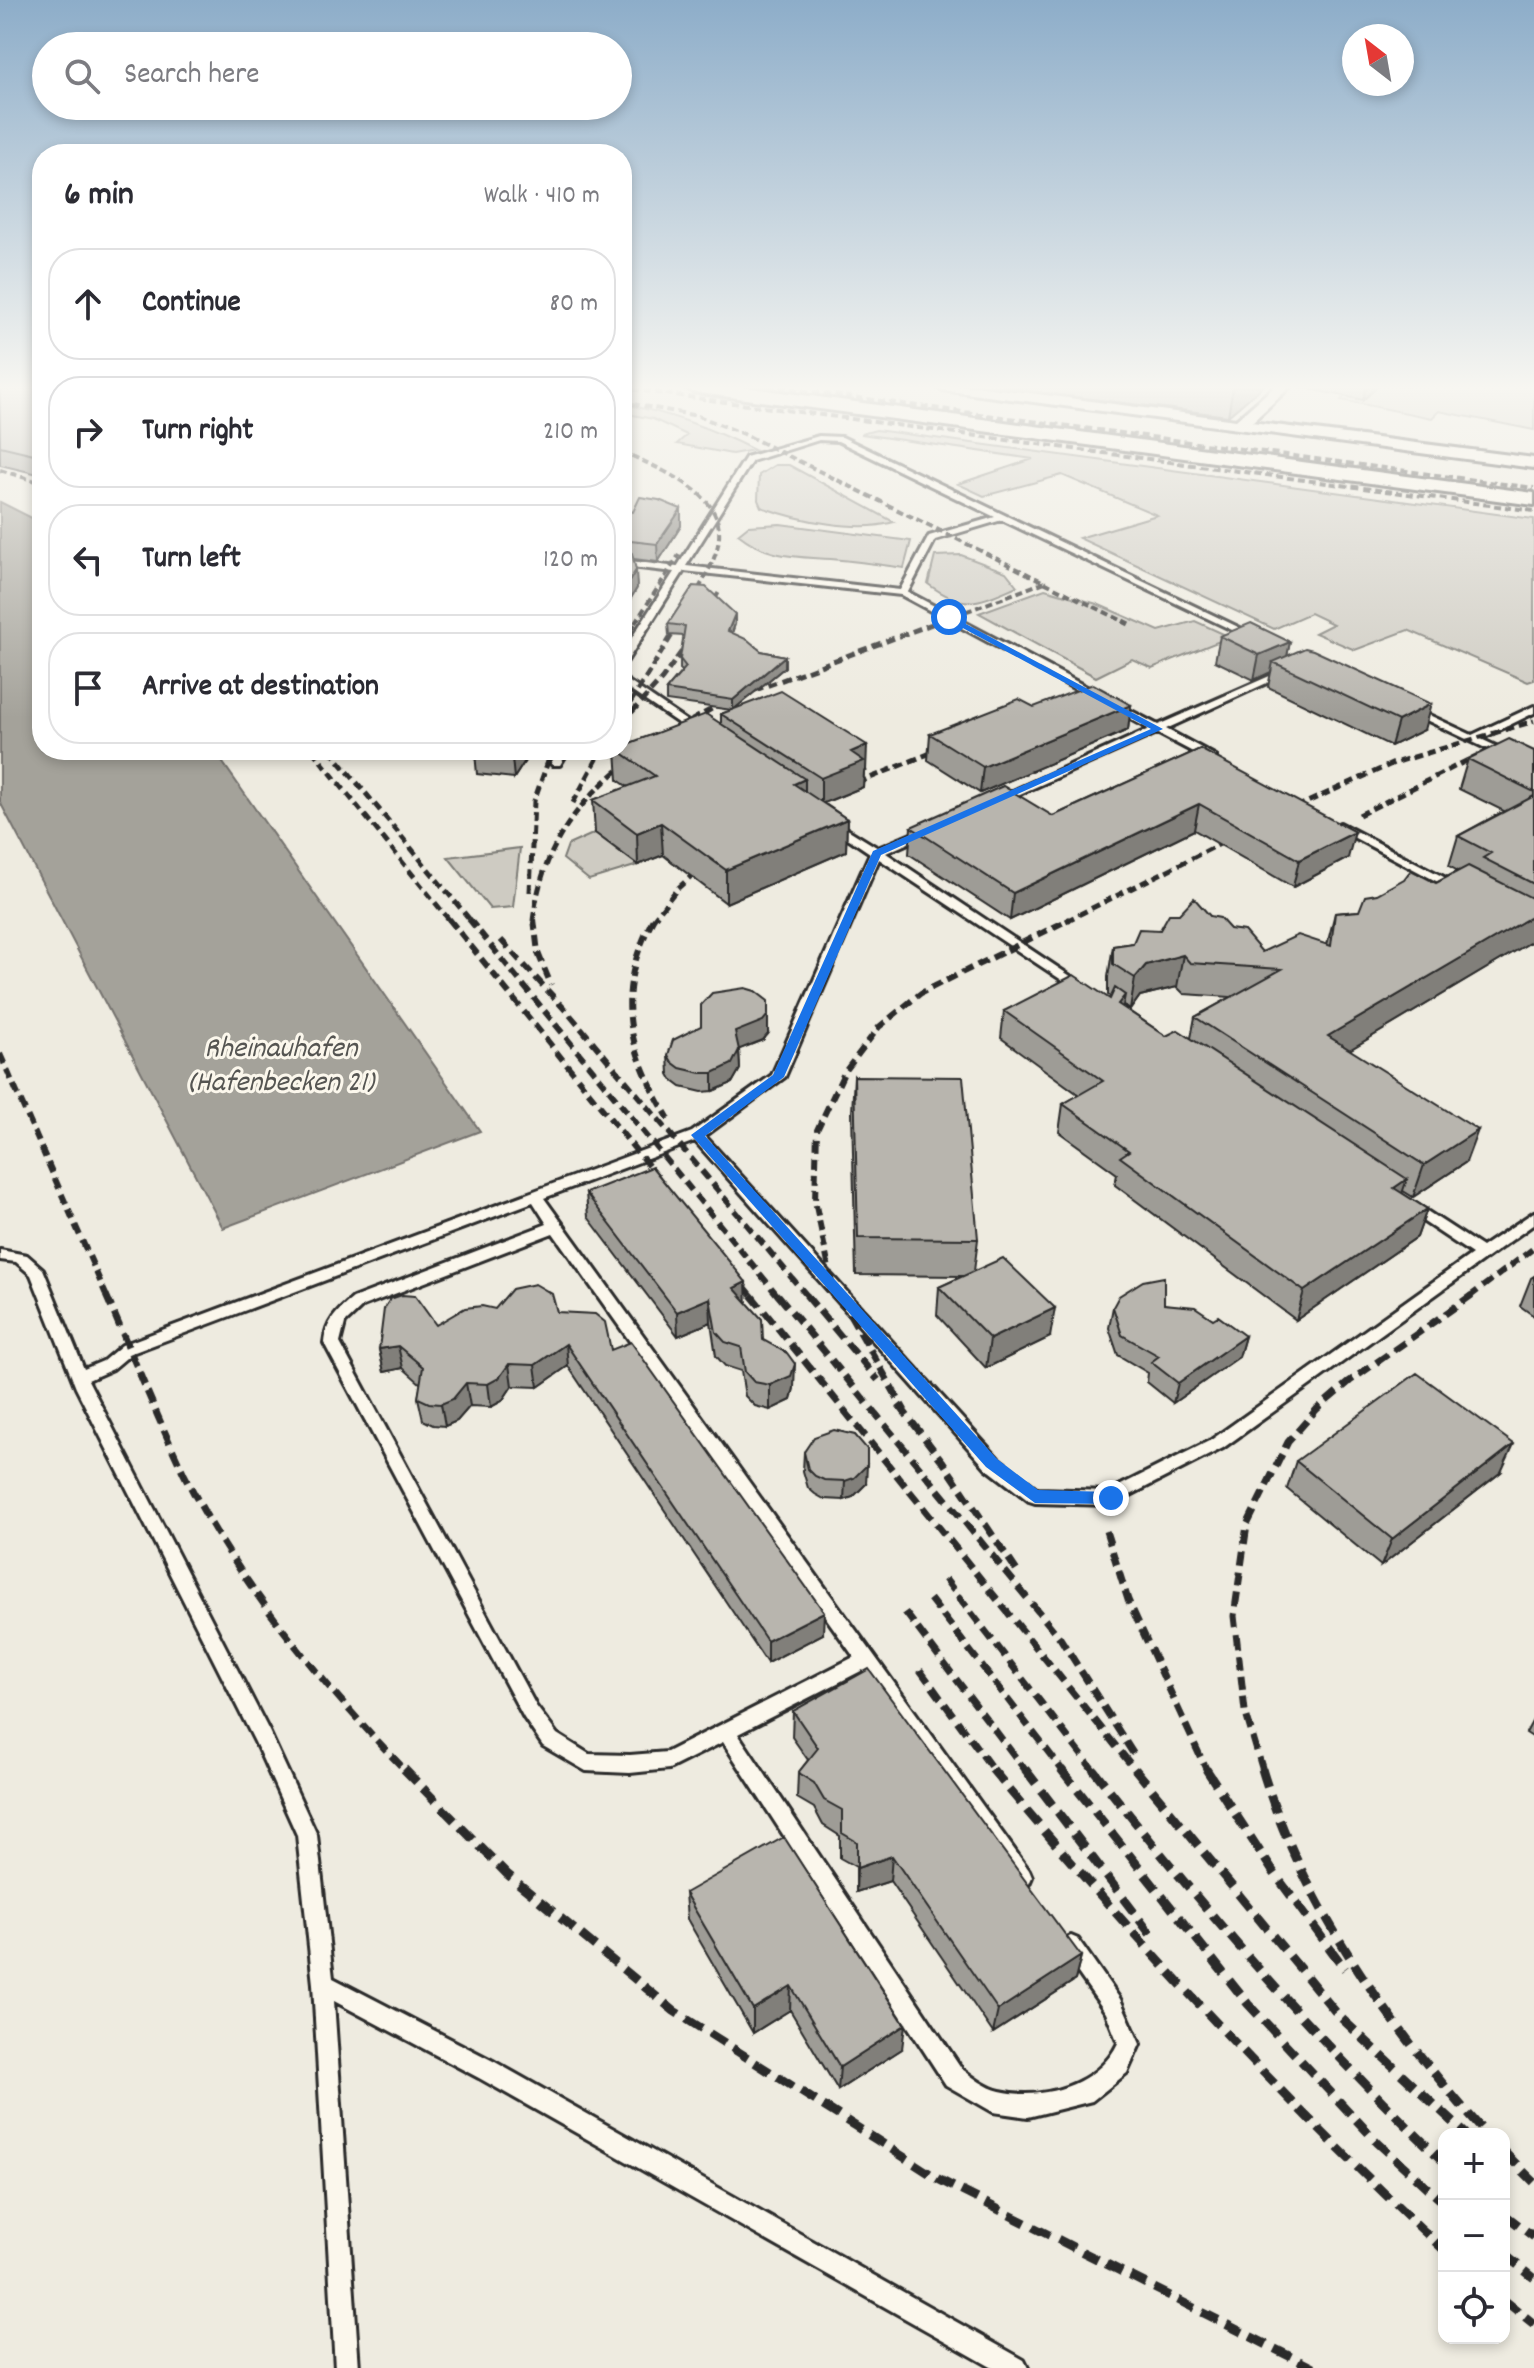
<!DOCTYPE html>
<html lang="en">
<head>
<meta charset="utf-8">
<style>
  :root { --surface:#fff; --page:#f7f7f7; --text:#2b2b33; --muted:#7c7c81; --line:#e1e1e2 }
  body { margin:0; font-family:Dekko,sans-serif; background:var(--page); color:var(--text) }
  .controls { position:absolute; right:24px; bottom:24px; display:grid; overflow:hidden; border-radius:16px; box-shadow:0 4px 12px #0003 }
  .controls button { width:72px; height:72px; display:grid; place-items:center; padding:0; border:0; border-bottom:2px solid var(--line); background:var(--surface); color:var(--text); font:40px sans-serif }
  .compass { position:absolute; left:1342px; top:24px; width:72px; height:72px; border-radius:50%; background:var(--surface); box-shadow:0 4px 12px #0003; rotate:329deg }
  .stop { position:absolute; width:24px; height:24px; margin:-18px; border:6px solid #1a73e8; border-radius:50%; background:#fff }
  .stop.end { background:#1a73e8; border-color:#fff; box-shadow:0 2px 8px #0008 }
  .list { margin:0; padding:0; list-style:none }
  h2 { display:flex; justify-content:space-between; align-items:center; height:104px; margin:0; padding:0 32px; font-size:34px }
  h2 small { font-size:26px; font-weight:400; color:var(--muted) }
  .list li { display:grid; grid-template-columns:52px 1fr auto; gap:24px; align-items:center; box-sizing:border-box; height:112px; margin:0 16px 16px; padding:0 16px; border:2px solid var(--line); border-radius:32px }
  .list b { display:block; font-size:30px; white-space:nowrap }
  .list em { font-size:26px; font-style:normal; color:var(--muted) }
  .icon { flex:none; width:44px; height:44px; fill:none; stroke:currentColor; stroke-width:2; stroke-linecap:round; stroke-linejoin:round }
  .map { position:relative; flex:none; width:1534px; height:2368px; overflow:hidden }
  .search { position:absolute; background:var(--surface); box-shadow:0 4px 12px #0003; left:32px; top:32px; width:600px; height:88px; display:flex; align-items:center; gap:20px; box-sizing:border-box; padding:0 28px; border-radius:44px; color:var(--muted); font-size:30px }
  .panel { position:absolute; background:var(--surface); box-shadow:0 4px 12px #0003; left:32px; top:144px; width:600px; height:616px; border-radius:32px }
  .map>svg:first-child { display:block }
  .green { fill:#cecbc2; stroke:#7c7b76; stroke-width:2 }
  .water { fill:#a4a29a; stroke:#74726e; stroke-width:2 }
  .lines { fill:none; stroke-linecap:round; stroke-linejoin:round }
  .service-casing { stroke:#2b2b2b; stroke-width:6 }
  .minor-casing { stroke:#2b2b2b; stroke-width:6 }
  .tertiary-casing { stroke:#2b2b2b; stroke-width:6 }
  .service { fill:#fbf7ec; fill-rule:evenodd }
  .minor { fill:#fbf7ec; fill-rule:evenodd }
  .tertiary { fill:#fbf7ec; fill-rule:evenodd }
  .rail-far4 { stroke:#2b2b2b; stroke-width:4; stroke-dasharray:7 4; stroke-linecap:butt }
  .rail-far3 { stroke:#2b2b2b; stroke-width:5; stroke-dasharray:9 5; stroke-linecap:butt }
  .rail-far2 { stroke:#2b2b2b; stroke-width:6; stroke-dasharray:11 6; stroke-linecap:butt }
  .rail-far1 { stroke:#2b2b2b; stroke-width:7; stroke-dasharray:14 7; stroke-linecap:butt }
  .rail { stroke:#2b2b2b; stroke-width:9; stroke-dasharray:18 9; stroke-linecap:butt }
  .wall { fill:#9e9c96; stroke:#2b2b2b; stroke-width:2; fill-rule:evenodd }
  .shaded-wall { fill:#817f7a; stroke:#2b2b2b; stroke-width:2 }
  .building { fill:#b8b5ae; stroke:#2b2b2b; stroke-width:2 }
  .route { fill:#1a73e8 }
  .labels { text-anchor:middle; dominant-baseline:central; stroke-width:6; stroke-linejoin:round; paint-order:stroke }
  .water-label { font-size:30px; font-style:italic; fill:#555552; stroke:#fbf7ec }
</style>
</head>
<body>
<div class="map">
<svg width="1534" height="2368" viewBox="0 0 1534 2368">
  <rect width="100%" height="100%" fill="#eeebe0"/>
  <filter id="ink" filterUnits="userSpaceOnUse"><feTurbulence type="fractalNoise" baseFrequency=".0125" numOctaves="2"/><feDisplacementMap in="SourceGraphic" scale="16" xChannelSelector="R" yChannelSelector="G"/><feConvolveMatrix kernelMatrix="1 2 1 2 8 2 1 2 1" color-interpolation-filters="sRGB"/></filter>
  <g filter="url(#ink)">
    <path class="green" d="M1356,386H1534V430L1439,411L1432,418L1341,400Z
      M622,404C670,413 711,428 754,450L732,454L677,444L687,435L653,419L622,413Z
      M876,430L1534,519V680L1528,682L1408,630L1355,650L1315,633L1333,624L1310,613L1274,629L1079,538L1157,515L1062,475L984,496L958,484L1033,459L861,434Z
      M775,465H789L894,522C858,533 797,520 761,507L758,500L759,475Z
      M780,524L911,541L904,568C883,565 862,562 841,560C800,556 772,561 738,534L748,526Z
      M961,555L1006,572L1017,586C977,603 965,611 928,584L935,556Z
      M1045,589L1097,604L1159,631L1195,621L1230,637L1152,668L1132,659L1096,677L979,613Z
      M595,833L638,865L589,880L563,859L568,845Z
      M520,848L513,907L490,909L448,857Z"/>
    <path class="water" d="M0,502L42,523V750H214L480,1131L223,1228L0,802Z"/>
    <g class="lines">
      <defs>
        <path id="service" d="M819,436L842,437L1259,637L1251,639L1002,520L935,540L908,592L1100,694V698H1092L901,595L684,571L627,661L622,664V653L674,572L622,566V560L677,567L746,457ZM819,440L838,441L995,517L929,536L900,590L686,566L752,461Z
          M1283,670L1291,672L1166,729L1216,756V760H1208L1157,733L1002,802H994L993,800L1149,729L1110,708V704H1118L1158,725Z
          M622,678L625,679L703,732L702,734H694L622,685Z
          M1534,706V713L1481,739L1534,764V771L1405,710L1414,708L1472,735Z
          M559,750H569L560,765H552L551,763Z
          M831,819L878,848L923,829H931V833L886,853L1087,987L1081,991L1077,990L879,859L785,1077L705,1136L998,1458L1038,1489L1109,1491L1211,1440L1472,1254L1406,1210L1404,1207L1406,1204H1416L1482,1247L1534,1212V1224L1223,1448L1111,1505L1035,1503L1029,1501L986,1468L695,1141L544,1198L1029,1870L1032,1877L1029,1884L1022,1886L1015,1884L863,1670L738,1734L962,2069C973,2077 986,2088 1000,2091C1042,2101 1098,2085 1118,2043L1106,2013L1064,1953L1061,1946L1064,1939L1071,1936L1078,1939L1120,1999L1140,2044L1127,2073L1092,2101L1028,2117L993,2112L946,2085L723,1742L669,1769L630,1773L586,1771L543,1746L524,1718L324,1343C326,1322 337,1311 353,1298L547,1224L533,1202L132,1353L113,1369L88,1380L269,1731L317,1835L333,1978L495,2062L1024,2360L1028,2368H993L479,2078L334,2001L359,2368H335L313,1984L297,1835L255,1742L76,1388L31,1275L16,1262L0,1260V1250L27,1255L43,1269L84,1369L103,1361L122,1345L692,1132L772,1075L870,853L827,824L825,822ZM553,1233L854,1657L667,1752L630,1755L589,1754L557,1734L536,1706L340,1343L345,1323L363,1306Z
          M1340,823L1463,887L1465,889L1459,892L1455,891L1336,828L1334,826Z"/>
        <path id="minor" d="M935,386H976L1236,420L1275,386H1291L1252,422L1534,458V468L942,390Z"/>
        <path id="tertiary" d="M683,386H736L1534,493V505L693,392Z"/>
      </defs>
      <use href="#service" class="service-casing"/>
      <use href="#minor" class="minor-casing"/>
      <use href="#tertiary" class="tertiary-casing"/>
      <use href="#service" class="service"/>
      <use href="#minor" class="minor"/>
      <use href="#tertiary" class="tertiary"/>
      <path class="rail-far4" d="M769,386L1534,488
        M622,388L1534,511
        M622,402L698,416L744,434L1127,623
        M622,451C657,469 723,490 719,538C717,559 704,578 695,596
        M0,470L42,483
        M715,599L719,592
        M635,623L679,555
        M935,623L1045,582"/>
      <path class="rail-far3" d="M1123,621L1129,624
        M622,643L636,621
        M630,703L672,635
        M622,723L662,679L692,637
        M667,734L726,701L940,621
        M312,750L450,921
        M330,750L471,921
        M858,783L950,745
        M573,803L602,750
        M1283,813L1394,763L1534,721
        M1359,815L1488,750
        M530,892L534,801L552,750
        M533,921C542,847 576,802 634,757
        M652,921L677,889L708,861
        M1066,921L1240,834"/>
      <path class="rail-far2" d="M449,919L664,1185
        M469,919L779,1297
        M534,919L538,953L551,985
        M653,919C613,995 627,1048 669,1119
        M501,940L570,1015L808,1297
        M0,1054L107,1297
        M734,1273L753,1297
        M840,1297L832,1283L815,1201L817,1130L844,1073L879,1027L921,993L1070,919
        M1469,1297L1534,1248"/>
      <path class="rail-far1" d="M106,1295C132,1354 156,1415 184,1474C239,1584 321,1683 406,1771
        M751,1295L1136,1771
        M778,1295L1060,1638L1136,1758
        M806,1295L878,1380
        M839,1295L905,1411
        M899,1405L943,1462L1019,1574
        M1106,1531L1128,1600L1207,1771
        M945,1579L1094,1771
        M930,1599L1063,1771
        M905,1612L1026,1771
        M920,1670L994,1771
        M1263,1771L1245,1711L1234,1616L1247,1525L1288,1442L1317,1409L1350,1381L1472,1295"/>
      <path class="rail" d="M404,1769L507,1874L674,2011L940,2180L1313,2368
        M992,1769C1133,1938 1283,2100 1444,2250
        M1025,1769L1155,1940
        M1061,1769L1248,2004L1378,2143L1444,2203
        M1093,1769C1202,1908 1316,2040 1444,2162
        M1135,1769L1339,2016L1466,2134
        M1206,1769L1272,1870L1345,1969
        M1262,1769C1304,1908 1391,2027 1486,2134
        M1504,2152L1534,2182
        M1504,2214L1534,2237
        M1504,2254L1534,2278
        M1504,2300L1534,2324"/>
    </g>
    <path class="wall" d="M0,386H42V475L0,465Z
      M989,386H1263L1228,416Z
      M1295,386H1378L1363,400Z
      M681,509V526L658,562L633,559L637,588L622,613V510L633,512Z
      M668,624H735L732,633L761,651L785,656V667L734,709L866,771L864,772L863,787L824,803L847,819L846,851L726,903L663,855L638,865L595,833L593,800L628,787L618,780L616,750H622L721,724V714L732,710L666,701V690L682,671L680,669V659L684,636L669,635Z
      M1220,636L1290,642L1287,656L1424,730L1391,746L1268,687L1271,672L1254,680L1215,661Z
      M1131,705L1128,730L980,793L928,760L930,734L1034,707Z
      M1200,749L1348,858L1293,887L1194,830L1010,920L909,854L911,827L1053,816Z
      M477,750H532L514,778L477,774L475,753Z
      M1534,751V940L1349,1050L1466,1162L1413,1197L1403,1191L1402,1193L1427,1209L1417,1237L1296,1320L1115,1185L1117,1174L1059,1132L1063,1104L1079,1095L1001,1038L1004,1011L1110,999L1111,997L1108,995V977L1113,946L1133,943L1160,930L1210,916L1230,929L1262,952L1327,945L1335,913L1359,911L1436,883L1458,871L1449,866L1458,836L1504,811L1459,789L1468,759ZM1177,987L1184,994L1231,997L1195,1017L1191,1038L1166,1036L1123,1007V1005L1130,1010L1140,996Z
      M768,1034L763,1040L739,1049L740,1069L732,1083L713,1091L702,1092L681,1087L673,1081L669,1074L668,1055Z
      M854,1076L978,1239L974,1271L1050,1337L986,1368L937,1315L939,1287L963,1276L856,1275L852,1112Z
      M586,1193L747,1302L763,1340L794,1388L791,1400L770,1410L755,1406L745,1396L741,1371L725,1366L716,1356L711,1322L678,1336L588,1217Z
      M1534,1276V1316L1520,1306L1531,1278Z
      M1164,1304L1213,1319L1245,1336L1239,1357L1173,1403L1147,1382L1148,1373L1118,1355L1109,1328L1113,1307Z
      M495,1309L557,1312L611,1350L823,1634L767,1663L568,1366L538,1387L512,1386L502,1401L491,1407L470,1406L457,1421L445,1426L433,1425L423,1420L418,1398L421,1384L403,1368L384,1372L379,1349L436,1325Z
      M804,1452L866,1484L853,1497L844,1500L824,1499L815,1494L808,1488L803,1471Z
      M1296,1461L1501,1472L1381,1566L1287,1489Z
      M793,1711L1081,1956L1075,1980L993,2033L890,1881L856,1892V1867L840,1858V1836L823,1825L814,1808L797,1798L798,1773L808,1760L792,1737Z
      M1534,1718V1738L1526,1733Z
      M685,1893L902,2049L838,2090L790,2010L753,2033L687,1919Z"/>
    <path class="shaded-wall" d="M1233,386H1263L1228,416Z
      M1366,386H1378L1363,400Z
      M681,509V526L658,562L657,544Z
      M636,570L637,588L622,613V593Z
      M735,614V624L729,642L728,631Z
      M1290,642L1285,666L1273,662L1271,672L1254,680L1259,655Z
      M785,656V667L733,710V700Z
      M1431,704L1424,730L1391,746L1398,721Z
      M1131,705L1128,730L980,793L983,767Z
      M867,745L866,771L864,772L863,787L821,804V778L851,752Z
      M517,750H532L514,778L512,758Z
      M805,779V811L794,784Z
      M1199,804L1194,830L1010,920L1013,893Z
      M847,819L846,851L726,903V870Z
      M661,823L663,855L638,865L637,833Z
      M1355,832L1348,858L1293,887L1299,860Z
      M1534,915V940L1319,1068L1328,1036Z
      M1183,955L1177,987L1140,996L1130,1010L1135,978L1146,965Z
      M1125,995L1120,1022L1118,1004Z
      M768,1015V1034L763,1040L735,1051V1032Z
      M739,1050L740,1069L732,1083L713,1091V1073Z
      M1478,1130L1466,1162L1413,1197L1424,1165Z
      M1407,1179L1397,1208L1394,1188Z
      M1427,1209L1417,1237L1296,1320L1304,1291Z
      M746,1282L747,1307L734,1288Z
      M710,1298L711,1322L678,1336L677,1312Z
      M1055,1308L1050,1337L986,1368L990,1339Z
      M1245,1336L1239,1357L1173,1403L1178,1383Z
      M566,1344L568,1366L538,1387L535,1365Z
      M398,1346L403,1368L384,1372L379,1349Z
      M509,1364L512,1386L502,1401L491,1407L488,1384Z
      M795,1364L794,1388L791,1400L770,1410V1385Z
      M466,1383L470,1406L457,1421L445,1426L441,1404Z
      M1514,1444L1501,1472L1381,1566L1392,1539Z
      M867,1465L866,1484L853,1497L844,1500L845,1481Z
      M824,1612L823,1634L767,1663V1641Z
      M892,1856L890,1881L856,1892L857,1868Z
      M1081,1956L1075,1980L993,2033L998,2010Z
      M791,1986L790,2010L753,2033V2009Z
      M905,2025L902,2049L838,2090L840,2067Z"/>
    <path class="building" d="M0,386H42V456L0,446Z
      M640,497L659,500L681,509L657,544L622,540V510L633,512Z
      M622,551L632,553L636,570L622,593Z
      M693,586L706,587L735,614L728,631L748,640L761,651L785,656L733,700L666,690L686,667L680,659L685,626L668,624Z
      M1251,623L1290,642L1259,655L1220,636Z
      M1305,648L1313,650L1431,704L1398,721L1273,662Z
      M1093,684L1131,705L983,767L930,734L1019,699L1034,707Z
      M781,691L867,745L851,752L864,761L821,778L721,714Z
      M706,714L805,779L794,784L847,819L726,870L661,823L637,833L593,800L655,776L618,750H622V746Z
      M1509,739L1534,751V792L1468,759Z
      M1200,749L1355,832L1299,860L1199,804L1013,893L911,827L1003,786L1053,816Z
      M477,750H517L512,758L475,753Z
      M1534,796V884L1483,858L1491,853L1458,836Z
      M1468,866L1534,899V915L1328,1036L1478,1130L1424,1165L1195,1017L1282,969L1190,963L1183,955L1146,965L1135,978L1113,964V946L1133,943L1139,929L1160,930L1169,914H1179L1194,898L1210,916L1220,918L1230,929L1244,931L1262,952L1298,935L1331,946L1335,913L1359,911L1365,896L1377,894L1404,879L1411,870L1436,883Z
      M1074,975L1110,999L1115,988L1125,995L1118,1004L1166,1036L1178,1030L1407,1179L1394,1188L1427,1209L1304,1291L1120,1157L1129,1151L1063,1104L1103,1081L1004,1011Z
      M745,988L755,991L768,1001V1015L763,1021L735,1032L739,1050L732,1064L713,1073H701L680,1068L672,1062L668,1055L673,1040L701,1026V1005L712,993Z
      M854,1076L963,1077L978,1239L858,1238Z
      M652,1167L746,1282L734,1288L762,1319L763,1340L787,1353L795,1364L791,1376L770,1385L754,1382L745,1372L741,1347L725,1342L716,1332L710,1298L677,1312L586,1193Z
      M1003,1258L1055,1308L990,1339L939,1287Z
      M1164,1277V1304L1195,1307L1213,1319L1218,1316L1245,1336L1178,1383L1151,1362L1159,1356L1122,1335L1113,1307L1119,1296L1143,1281Z
      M535,1284L552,1294L557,1312L595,1314L605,1322L611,1350L631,1342L824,1612L767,1641L566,1344L535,1365L509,1364L499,1378L488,1384L466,1383L453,1399L441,1404L429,1403L418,1398L423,1367L398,1346L379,1349L384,1309L390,1299L402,1295L415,1296L436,1325L465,1308L482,1306L495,1309L512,1289Z
      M1417,1373L1514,1444L1392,1539L1296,1461Z
      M834,1430L855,1435L867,1449V1465L854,1478L845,1481L824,1480L815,1476L808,1469L804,1452L814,1437Z
      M869,1669L1081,1956L998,2010L892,1856L857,1868V1842L842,1833V1810L824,1800L814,1783L798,1773L818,1748L793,1711Z
      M784,1837L905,2025L840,2067L791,1986L753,2009L685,1893Z"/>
  </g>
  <linearGradient id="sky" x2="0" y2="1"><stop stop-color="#8dadc9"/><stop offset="0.54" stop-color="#f7f6f1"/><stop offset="1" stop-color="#f7f6f1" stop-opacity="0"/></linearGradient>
  <rect width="1534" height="718" fill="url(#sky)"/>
  <path class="route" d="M949,615L1163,729L881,855L784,1077L705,1136L997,1459L1038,1490L1111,1492L1119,1498L1111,1504L1035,1503L986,1467L691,1135L773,1075L873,851L1151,729L946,619Z"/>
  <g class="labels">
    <g class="water-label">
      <text x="281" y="1050">Rheinauhafen<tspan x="281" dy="34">(Hafenbecken 21)</tspan></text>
    </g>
  </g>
</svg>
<div class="controls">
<button>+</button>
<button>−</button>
<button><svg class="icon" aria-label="locate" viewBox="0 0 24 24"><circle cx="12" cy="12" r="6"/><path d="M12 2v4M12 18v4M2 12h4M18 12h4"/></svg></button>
</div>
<svg class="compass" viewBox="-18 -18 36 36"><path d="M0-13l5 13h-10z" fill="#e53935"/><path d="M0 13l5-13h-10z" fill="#7c7c81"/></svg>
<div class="stop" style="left:949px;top:617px"></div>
<div class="stop end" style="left:1111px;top:1498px"></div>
<div class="search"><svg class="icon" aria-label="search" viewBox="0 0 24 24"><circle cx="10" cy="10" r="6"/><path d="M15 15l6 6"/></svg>Search here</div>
<section class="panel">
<h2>6 min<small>Walk · 410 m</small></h2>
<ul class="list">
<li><svg class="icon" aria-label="ahead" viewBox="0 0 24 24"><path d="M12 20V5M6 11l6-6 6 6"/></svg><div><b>Continue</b></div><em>80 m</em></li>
<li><svg class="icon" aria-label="right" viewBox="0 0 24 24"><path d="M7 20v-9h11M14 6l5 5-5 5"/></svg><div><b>Turn right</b></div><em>210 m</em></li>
<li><svg class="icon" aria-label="left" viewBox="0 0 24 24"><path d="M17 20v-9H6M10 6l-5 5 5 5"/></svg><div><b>Turn left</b></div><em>120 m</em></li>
<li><svg class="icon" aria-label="arrive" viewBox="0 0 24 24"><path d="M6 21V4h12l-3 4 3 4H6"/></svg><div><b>Arrive at destination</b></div></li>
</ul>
</section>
</div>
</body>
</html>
